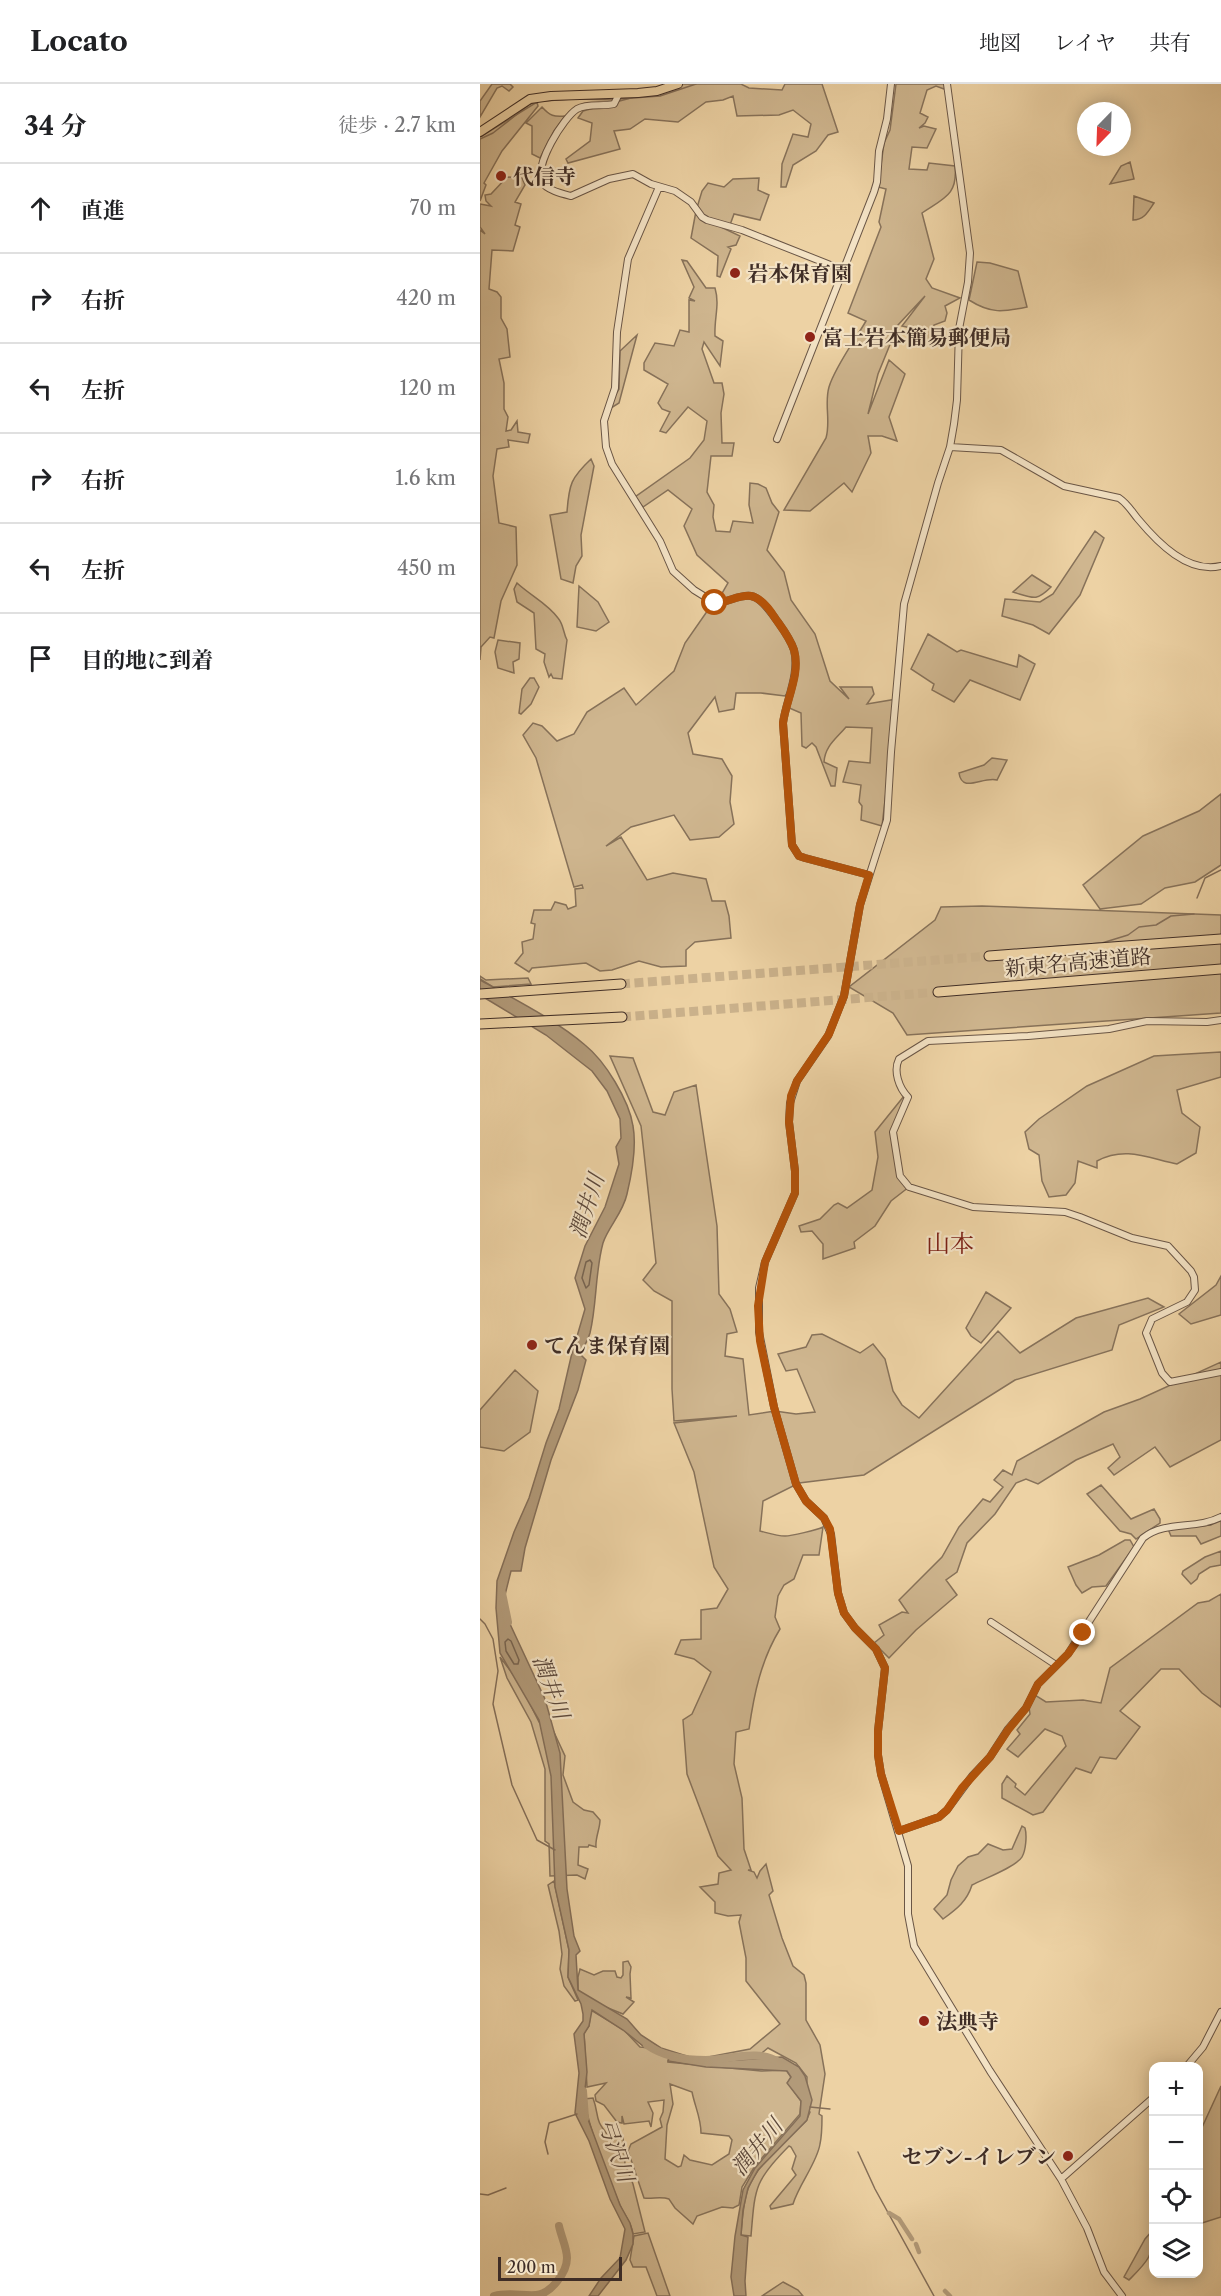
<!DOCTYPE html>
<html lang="ja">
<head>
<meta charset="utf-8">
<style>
  :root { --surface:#fff; --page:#f2f2f2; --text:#202124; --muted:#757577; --line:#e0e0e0 }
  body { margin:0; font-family:"Libre Caslon Text","Noto Serif JP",serif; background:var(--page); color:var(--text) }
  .controls { position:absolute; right:18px; bottom:18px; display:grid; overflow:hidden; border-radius:12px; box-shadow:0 3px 15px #0003 }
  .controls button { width:54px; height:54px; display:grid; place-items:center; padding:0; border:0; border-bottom:2px solid var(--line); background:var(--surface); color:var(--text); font:30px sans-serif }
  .compass { position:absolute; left:597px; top:18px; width:54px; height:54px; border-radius:50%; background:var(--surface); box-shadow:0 3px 15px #0003; rotate:203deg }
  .scale { position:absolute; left:18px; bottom:15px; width:124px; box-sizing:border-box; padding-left:6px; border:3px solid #3f2d26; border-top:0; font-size:16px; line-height:21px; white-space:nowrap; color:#3f2d26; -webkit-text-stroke:4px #f3e2c4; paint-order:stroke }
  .stop { position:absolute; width:18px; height:18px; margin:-14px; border:4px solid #b45309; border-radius:50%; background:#fff }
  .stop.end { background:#b45309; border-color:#fff; box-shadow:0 2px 6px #0008 }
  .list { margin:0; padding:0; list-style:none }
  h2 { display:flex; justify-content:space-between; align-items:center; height:78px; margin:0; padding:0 24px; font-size:26px }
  h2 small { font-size:20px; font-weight:400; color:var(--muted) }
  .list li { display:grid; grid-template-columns:39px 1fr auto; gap:18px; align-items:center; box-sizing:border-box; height:90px; padding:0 24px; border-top:2px solid var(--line) }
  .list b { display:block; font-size:22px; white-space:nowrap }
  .list em { font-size:20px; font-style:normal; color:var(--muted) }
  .icon { flex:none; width:33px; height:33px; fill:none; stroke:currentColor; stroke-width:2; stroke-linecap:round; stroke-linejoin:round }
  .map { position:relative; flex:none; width:741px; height:2212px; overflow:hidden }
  header { display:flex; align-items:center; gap:36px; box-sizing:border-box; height:84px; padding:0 30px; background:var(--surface); border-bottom:2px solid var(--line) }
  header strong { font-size:28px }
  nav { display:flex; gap:33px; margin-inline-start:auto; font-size:21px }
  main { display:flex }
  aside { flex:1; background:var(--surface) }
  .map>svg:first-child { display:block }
  .green { fill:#cfb68f; stroke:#87725a; stroke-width:1.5; fill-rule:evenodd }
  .water { fill:#b29a79; stroke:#846e58; stroke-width:1.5 }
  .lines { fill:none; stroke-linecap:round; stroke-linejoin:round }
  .shore { stroke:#786450; stroke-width:1.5 }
  .stream { stroke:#846e58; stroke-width:1.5 }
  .canal { stroke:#b29a79; stroke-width:4.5 }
  .river { stroke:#b29a79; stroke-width:8 }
  .highway-tunnel { stroke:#cab18b; stroke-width:9; stroke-dasharray:9 4.5; stroke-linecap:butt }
  .minor-casing { stroke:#6a5646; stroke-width:8 }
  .major-casing { stroke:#3f2d26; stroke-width:10 }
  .highway-casing { stroke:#3f2d26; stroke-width:11 }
  .minor { stroke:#f3e2c4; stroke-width:6 }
  .major { stroke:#edd2a4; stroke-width:8 }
  .highway { stroke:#edd2a4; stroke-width:9 }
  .route { stroke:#b45309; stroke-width:8 }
  .poi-dot { fill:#8f2418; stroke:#f3e2c4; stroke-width:2 }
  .labels { text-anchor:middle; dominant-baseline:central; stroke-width:4.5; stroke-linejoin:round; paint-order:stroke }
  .poi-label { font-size:21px; font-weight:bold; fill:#3f2d26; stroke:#f3e2c4; text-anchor:start }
  .street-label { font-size:21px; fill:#3f2d26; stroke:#f3e2c4 }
  .water-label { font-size:22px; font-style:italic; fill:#5c483b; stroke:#f3e2c4 }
  .quarter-label { font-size:24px; fill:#7a1f14; stroke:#f3e2c4 }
</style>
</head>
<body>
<header>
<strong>Locato</strong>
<nav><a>地図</a><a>レイヤ</a><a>共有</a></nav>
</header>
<main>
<aside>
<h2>34 分<small>徒歩 · 2.7 km</small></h2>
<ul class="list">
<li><svg class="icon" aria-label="ahead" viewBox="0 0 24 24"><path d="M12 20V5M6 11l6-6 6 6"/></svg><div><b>直進</b></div><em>70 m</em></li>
<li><svg class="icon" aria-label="right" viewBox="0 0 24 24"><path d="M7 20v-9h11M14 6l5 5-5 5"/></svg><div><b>右折</b></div><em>420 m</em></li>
<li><svg class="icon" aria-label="left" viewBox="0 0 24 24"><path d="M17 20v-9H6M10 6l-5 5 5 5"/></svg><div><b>左折</b></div><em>120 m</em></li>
<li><svg class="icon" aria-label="right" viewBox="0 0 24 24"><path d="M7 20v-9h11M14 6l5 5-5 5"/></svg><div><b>右折</b></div><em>1.6 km</em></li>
<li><svg class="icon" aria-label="left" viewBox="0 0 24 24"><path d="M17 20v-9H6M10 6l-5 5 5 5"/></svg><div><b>左折</b></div><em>450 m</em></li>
<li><svg class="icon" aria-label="arrive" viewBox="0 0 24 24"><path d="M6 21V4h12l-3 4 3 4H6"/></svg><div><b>目的地に到着</b></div></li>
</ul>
</aside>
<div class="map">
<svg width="741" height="2212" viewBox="0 0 741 2212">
  <rect width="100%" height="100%" fill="#edd2a4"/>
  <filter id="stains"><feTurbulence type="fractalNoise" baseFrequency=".00333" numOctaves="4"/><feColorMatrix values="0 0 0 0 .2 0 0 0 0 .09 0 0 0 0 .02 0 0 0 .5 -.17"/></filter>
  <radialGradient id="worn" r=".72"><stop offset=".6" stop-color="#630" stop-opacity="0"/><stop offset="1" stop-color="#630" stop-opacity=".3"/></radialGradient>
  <path class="green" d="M12,0H30L33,3L29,7L22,2L17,4L0,33V17Z
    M202,0H261L269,4L302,6L305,0H342L358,48L348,51L336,67L313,81L306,103H301L302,80L313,50L328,53L331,40L313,26L299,31L257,32L253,12L243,16L226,18L198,38L165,35L150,45L134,47L140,65L88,79L86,75L110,57L112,39L98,34L103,27Z
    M416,0H466L464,5L456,2L447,6L440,29L448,33L445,39L439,44L444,42L456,45L447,64L432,63L429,85L447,86L449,79L475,82C478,111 464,114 442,129L454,175L446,195L452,204L480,214L465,222L467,229L465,237L454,241L450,257L436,259V245L422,242L445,212L418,241L398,290L388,330L409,276L425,290L409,333L417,357L402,352H388L391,369L372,408L364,399L330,427L304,426L346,354C351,337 344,320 349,303C355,283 375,256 386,237L368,229L401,143L399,138L406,105L398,103L404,59L410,46Z
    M57,18L58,22L22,67L4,99L6,101L0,117V53Z
    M62,23C70,32 74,33 85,32L74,47L60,74L52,70V42L46,39Z
    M650,78L654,95L630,100L641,82Z
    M27,93L42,94L45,101L35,118L41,120L35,141L40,143L33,167L12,166L9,205L17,208L21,213V234L27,245L30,273L19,275L24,299V325L28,333L26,347L31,346L37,337L38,348L50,350L48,359L28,356L29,363L17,365L13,392L19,439L36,443L37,481L21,517L14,554L10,553L1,563L0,576V146L5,150L0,143V120L11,122L6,117L5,111L11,110Z
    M279,94L278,106L289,111L280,136L254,130L250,141L243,144L260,152L256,161L248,163L251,165L240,193L237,192L238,172L211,154L216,127L222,107L228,99L244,103L253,95Z
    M654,112L674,119C668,128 664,136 653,136Z
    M202,176L207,177L226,204H235C240,221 234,234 235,252L243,257L240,282L224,258L222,265L234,299H242L244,310L241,329L242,359H254L252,372H231L227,408L234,421L233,433L236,447L250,448L253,437L273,439L269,421L270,399L278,400L286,404L292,419L299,428L287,466L304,488L311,516L335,550L350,597L369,615L360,603H392L394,610L387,620L417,615L402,742L381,736L382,722L379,718L381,701L363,698L369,677L390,679L392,644L366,643C356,655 345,662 344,678L357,684L355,702H351L336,663L332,659L326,664L322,662L321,629L307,623L310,605L305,612L281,609H256L254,625L239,628L235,613L208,649L213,670L242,675L252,692L250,718L254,740L239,753L210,756L194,731L151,743L126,762L141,753L167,796L193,789L226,795L232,817H245L249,832L251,854L215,858L206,866V882L181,883L159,877L132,886L120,887L106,879L52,884L49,888L35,879L43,869L42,858L53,855L55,840L51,839L54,826H71L75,818L86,821L88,825L96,822L95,805L103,804L102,801L94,803L56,674L43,651L53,639L62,642L77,657L94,650L107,628L144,604L156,621L194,587L205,559L228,526L238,524L241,511L248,499L217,471L204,442L212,425L188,406L163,423L155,413L210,374L224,356L227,337L208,323L186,349L180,347L190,328L182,325L178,319L188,300L164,286V279L175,259L194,262L200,246L209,248V216L215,217L209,214L214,203Z
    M497,178L510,179L538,187L547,223C523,228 511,230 489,216Z
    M157,251L139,319L131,324L130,320L139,305L140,267Z
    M111,375L114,382L101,451L102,472L96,482L93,499L81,495L70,431L87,428C89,400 91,394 111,375Z
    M615,447L624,454L600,511L569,550L553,541L522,532L525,515L560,518L573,510Z
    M552,491L571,503C556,518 553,514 533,508Z
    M37,499C51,512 67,519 78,534C84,541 83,549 87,556L82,595L73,594L71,590L69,593L64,578L65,570L56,565L54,529L37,518L34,505Z
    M99,502L118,518L129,538L116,547L97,543Z
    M448,550L477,568L481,566L537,583L539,571L555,580L540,616L490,596L474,618L452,606L454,600L431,585Z
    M18,556L40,559L39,575L33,578L34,589L18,584L15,568Z
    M50,594H54L59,603L51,620L41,630L39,629L42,605Z
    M512,674L527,676L517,696C503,692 482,710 479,689L504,681Z
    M741,710V781L715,798L685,804L661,820L620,825L603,801L663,752L719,727Z
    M502,822L741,831V929L427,951L413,929L369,903L455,836L461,823Z
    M0,892L6,896L48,894L51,900L13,903L0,895Z
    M741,968V993L697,1006L702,1029L720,1043L716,1069L697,1080C668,1074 645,1062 617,1077V1084L598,1077L595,1099L586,1111L569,1113L562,1097L559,1071L549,1065L545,1048L559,1035L607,1002L674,972Z
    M130,972L153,974L173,1028L185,1031L194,1008L216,1001L237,1142L239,1210L250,1225L257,1248L247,1250L245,1272L263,1275L269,1331L295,1327L316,1330L335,1328L317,1285L306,1287L298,1270L326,1263L332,1251L342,1250L380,1269L393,1260L405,1275L413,1307L422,1321L439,1334L518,1247L540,1269L596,1234L668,1214L684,1223L639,1241L632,1266L535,1296L384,1391L319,1399L283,1417L280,1447C288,1449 297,1452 305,1452C311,1452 337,1446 343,1443L339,1471H323L314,1495L304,1501L298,1512L295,1533L300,1545C281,1576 274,1610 269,1645L256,1648L254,1680L262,1714L264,1765L271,1786H268L274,1788L277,1794L280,1787L286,1780L293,1807L289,1811L302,1854L313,1882L324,1891L326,1899V1936L340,1961L345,1990L339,2030L342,2032C342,2041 342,2051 340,2060C337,2079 319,2100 313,2120L291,2125L290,2122L316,2091L312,2085L316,2072L311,2063L309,2062C274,2097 275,2104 271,2152L261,2151C262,2136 263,2119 268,2105C278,2078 307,2056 326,2037L330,2028L326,2026L327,1993L316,1979L288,1964L272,1977L229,1981L223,1974L270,1965L300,1940L266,1897V1874L259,1838L261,1831L248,1832L235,1829V1818L220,1803L238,1800L239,1789L251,1786L238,1772L207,1690L203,1636L212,1630L231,1588L214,1575L195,1570L201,1556L221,1555V1526L237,1524L248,1505L234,1483L214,1388L194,1339L257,1332L194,1337L192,1305V1217L174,1207L163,1196L176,1179L161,1042Z
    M424,1012L427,1016L413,1048L420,1092L429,1103L411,1117L395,1142L374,1158L375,1164L343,1175V1160L332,1147L321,1148L319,1142L340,1135L354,1121L358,1119L367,1124L392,1106L398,1073L395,1048Z
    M741,1192V1231L711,1240L699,1230L736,1201Z
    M506,1208L531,1224L501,1259L491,1252L486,1244Z
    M741,1278V1356L690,1383L675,1363L634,1391L628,1384L640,1373L633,1360L596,1376L558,1400L546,1395L536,1399L515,1430L487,1459L477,1488L466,1496L477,1511L436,1546L409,1574L394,1559L404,1551L399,1541L422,1528L428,1529L419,1516L462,1473L479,1443L503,1415L510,1418L523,1403L514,1396L523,1386L532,1391L537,1377L624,1328L660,1315Z
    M35,1286L58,1307L50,1348L24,1367L0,1363V1326Z
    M621,1401L651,1435L674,1425L680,1435V1439L656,1455L651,1450L640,1447L607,1410Z
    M741,1434V1452L721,1460L716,1452H691L688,1445L731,1441Z
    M645,1456H650L654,1463L626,1502L612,1503L602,1509L596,1501L588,1483L619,1471Z
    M741,1467V1481L730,1483L719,1490L717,1495L711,1500L702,1490L703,1487L725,1473Z
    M741,1510V1623L722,1609L699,1585H681L640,1627L660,1643L636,1675L620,1673L611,1689L596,1684L563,1728L553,1731L522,1714V1700L527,1692L536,1700L535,1703L545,1711L586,1662L582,1652L565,1645L538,1673L527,1665L540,1650L537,1646L550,1630L549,1623L555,1611L566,1618L603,1616L621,1619L630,1584L718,1519L729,1517Z
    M20,1573L39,1598L59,1638L72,1644L85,1672L83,1691L93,1718L104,1726L113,1728L120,1736C120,1745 115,1754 116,1763L109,1761L108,1763H99L98,1781L108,1785L105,1795L97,1791L70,1792L69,1760L65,1757V1685L51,1638L27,1594Z
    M542,1742L545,1744C547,1751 546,1766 542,1773C536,1783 503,1795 492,1801C487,1817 477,1825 463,1835L454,1825L467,1811L471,1796L478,1782L488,1773L498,1770L508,1760L523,1766L532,1765Z
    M74,1797L89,1866L88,1893L98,1916L95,1917L84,1902L80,1885L82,1870L79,1847L68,1801Z
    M148,1877L151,1883L150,1890L151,1914L146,1913L154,1918L143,1930L113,1918L98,1906V1893L100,1885L114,1891L123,1887H135L137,1893L141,1894L143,1891V1878Z
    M111,1926L144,1946L160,1963L170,1964L189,1972L188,1978L281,1987L306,1986L311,1993L308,1999L321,2017L320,2030L275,2082L262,2103L259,2121L253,2124L242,2123L217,2132L213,2140L195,2124L189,2115C181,2112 173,2115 164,2114L148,2067L151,2060L182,2043L180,2035L183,2028L184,2016L168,2018L173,2029L171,2043L169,2037L144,2040L142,2032V2039L137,2038L124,2021L116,2017L115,2011L126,1999L107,2003L104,1949L109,1942ZM190,2000L212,2008C215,2023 221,2034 221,2049L249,2052L252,2056L249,2070L232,2081L210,2076L204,2071L201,2082L198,2083L185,2075L187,2041L193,2020Z
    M741,2002V2133L719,2140V2050Z
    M113,2014C120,2033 113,2034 129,2052L139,2050L143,2053L145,2080L153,2100L165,2148L153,2150C152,2139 144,2131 140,2121C125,2087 111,2052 104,2015Z
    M673,2146C674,2172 667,2178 649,2196L644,2193L665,2155Z
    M168,2149L190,2212H177L166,2183H153L150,2176L154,2152Z
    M303,2198L318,2206L323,2212H282Z"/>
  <path class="water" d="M0,896C34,915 76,936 105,961C125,977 149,1016 153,1042C157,1064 152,1089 147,1110C143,1129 128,1143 123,1159C115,1188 117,1220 110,1249C108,1256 104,1263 100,1270L106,1276L98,1306L71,1376L45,1464L41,1487H31L22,1523L65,1615L80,1669L87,1805L94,1852L100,1867L96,1871L98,1906L147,1935L161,1951L181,1964L226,1978L302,1973L319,1983L325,1992L332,2016L327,2036L278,2086L268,2104L263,2126L261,2151L268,2153L265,2197L266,2212H254L251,2193L255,2152L263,2106L275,2084L320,2032L321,2017L307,1999L311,1993L307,1987L226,1983L188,1977L190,1972L202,1973L163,1962L143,1946L112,1926L109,1942L104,1950L107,1988L103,2022L140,2121L150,2139L153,2150V2160L146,2176L118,2212H109L121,2194L140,2174L145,2145L130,2115L109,2057L95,2029L99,1989L94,1950L103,1937V1930L101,1920L88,1893L89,1866L75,1803L71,1692L59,1636L20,1569L16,1524L17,1497L34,1448L49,1414L66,1359L79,1325L91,1273L105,1225L95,1194L105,1162L125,1123L139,1080L136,1063L141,1054L140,1035L127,1007L112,987L66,951L0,911Z"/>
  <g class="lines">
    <path class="shore" d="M110,1176L112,1179L109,1201L106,1204L102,1194L106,1178Z
      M28,1555L31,1557L39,1576L38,1580H34L26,1567L25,1558Z"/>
    <path class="stream" d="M97,15L134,16
      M139,15L180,12L216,0
      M64,17L92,15
      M0,55L13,49L50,20L57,18
      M717,814L725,794L741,786
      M569,863L622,859L648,851L659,843L676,841L691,832L714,830
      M0,1535L5,1540L13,1555L18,1587L13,1620L32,1701L57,1756L75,1766
      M330,2023L350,2025
      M378,2068L395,2105L454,2212
      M68,2070L65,2058L69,2039L97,2030
      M0,2110L8,2111L26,2104"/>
    <path class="canal" d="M409,2129L419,2135L432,2155
      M436,2160L439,2168
      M465,2207L470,2212"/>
    <path class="river" d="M22,1509L28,1538
      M167,1961C184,1973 205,1976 226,1976C250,1976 278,1964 300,1979
      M103,2007L105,2034
      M14,2212C29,2208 42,2212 56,2211C71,2210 87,2188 87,2174C87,2164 81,2152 79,2142"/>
    <path class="highway-tunnel" d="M141,900L509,872
      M142,933L458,908"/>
    <defs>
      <path id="minor" d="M467,0L490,169L488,198L479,245L477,316L474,340L470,363L458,399L424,520L411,668L407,736L380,821L364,912L348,952L317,997L310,1019L309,1038L315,1087V1109L285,1178L279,1204V1248L294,1323L316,1400L326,1417L344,1434L351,1450L358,1509L364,1529L375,1544L396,1565L405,1584L398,1647V1671L401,1690L428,1782V1830L434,1862L510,1987L581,2095L607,2144L624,2188L642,2212
        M139,10L134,20C123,23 108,19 97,25C83,34 54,81 62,98C66,106 83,110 91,112L129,95L153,90L171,100L195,107L211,118L222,133L227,136L262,146L363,186
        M179,103L148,175L137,248L135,304L124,337L126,363L132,380L180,457L193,487L214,506L235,519C247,519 260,510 271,512C281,514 289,526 295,534C302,544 310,554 314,566C320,590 306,616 303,639L312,761L319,772L325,774L389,791
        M297,355L394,108L397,98L399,67L407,35L411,0
        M470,363L521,366L584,402L639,414C648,420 652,428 658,435C678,459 708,490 741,482
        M741,936L727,938L667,937L629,945L548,952L448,957L419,975C413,987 419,1004 428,1013L413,1048L420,1092L429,1103L493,1123L585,1128L600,1133L652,1154L688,1162L711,1187L714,1193L715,1206L707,1218L672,1235L666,1249L682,1289L690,1298L741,1288
        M511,1538L576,1581
        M419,1747L459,1733L467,1726L492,1692L510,1673L528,1645L546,1624L558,1600L588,1570L663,1454C686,1436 716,1446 741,1433
        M707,1982L723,1963L741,1928
        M581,2095L674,2013"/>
      <path id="major" d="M0,48L50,15L71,12L158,9L177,7L198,0"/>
      <path id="highway" d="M509,872L741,855
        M458,908L741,885
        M0,910L141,900
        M0,940L142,933"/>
    </defs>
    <use href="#minor" class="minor-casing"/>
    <use href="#major" class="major-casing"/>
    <use href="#highway" class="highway-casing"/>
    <use href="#minor" class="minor"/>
    <use href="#major" class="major"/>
    <use href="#highway" class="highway"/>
  </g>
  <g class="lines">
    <path class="route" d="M235,519C247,519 260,510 271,512C281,514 290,526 295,534C302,544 310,554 314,566C321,590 306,616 303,639L312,761L319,772L325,774L389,791L380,821L364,912L349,950L317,997L311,1012L309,1038L315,1087V1109L285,1178L278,1222L280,1257L294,1323L316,1400L326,1417L344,1434L350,1445L358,1509L364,1529L375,1544L396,1565L405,1584L398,1647V1671L401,1690L419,1747L459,1733L467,1726L482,1704L510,1673L528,1646L546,1624L558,1600L588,1570L603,1549"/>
  </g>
  <g class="poi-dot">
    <circle cx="21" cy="92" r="6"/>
    <circle cx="255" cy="189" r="6"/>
    <circle cx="330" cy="253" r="6"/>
    <circle cx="52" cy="1261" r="6"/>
    <circle cx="444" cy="1937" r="6"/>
    <circle cx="588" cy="2072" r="6"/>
  </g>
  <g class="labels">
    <g class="poi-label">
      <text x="33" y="92">代信寺</text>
      <text x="267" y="189">岩本保育園</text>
      <text x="342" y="253">富士岩本簡易郵便局</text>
      <text x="64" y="1261">てんま保育園</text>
      <text x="456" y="1937">法典寺</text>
      <text x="576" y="2072" text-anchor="end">セブン-イレブン</text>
    </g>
    <g class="street-label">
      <text transform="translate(598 878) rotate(-5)">新東名高速道路</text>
    </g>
    <g class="water-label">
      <text transform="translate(107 1122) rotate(-72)">潤井川</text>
      <text transform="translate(71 1603) rotate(70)">潤井川</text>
      <text transform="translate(277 2063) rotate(-50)">潤井川</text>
      <text transform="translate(136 2066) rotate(71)">弓沢川</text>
    </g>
    <g class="quarter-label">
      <text x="470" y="1159">山本</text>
    </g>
  </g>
  <rect width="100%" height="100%" filter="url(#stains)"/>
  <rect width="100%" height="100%" fill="url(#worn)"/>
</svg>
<div class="controls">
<button>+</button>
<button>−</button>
<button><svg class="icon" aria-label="locate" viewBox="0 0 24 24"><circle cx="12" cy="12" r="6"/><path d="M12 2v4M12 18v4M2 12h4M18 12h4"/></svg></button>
<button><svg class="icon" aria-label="layers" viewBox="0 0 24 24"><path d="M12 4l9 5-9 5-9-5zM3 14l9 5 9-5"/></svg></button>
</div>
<svg class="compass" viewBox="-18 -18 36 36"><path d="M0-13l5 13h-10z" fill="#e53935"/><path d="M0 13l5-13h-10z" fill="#757577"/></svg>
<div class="scale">200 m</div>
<div class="stop" style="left:235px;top:519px"></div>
<div class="stop end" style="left:603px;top:1549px"></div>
</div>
</main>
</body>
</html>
